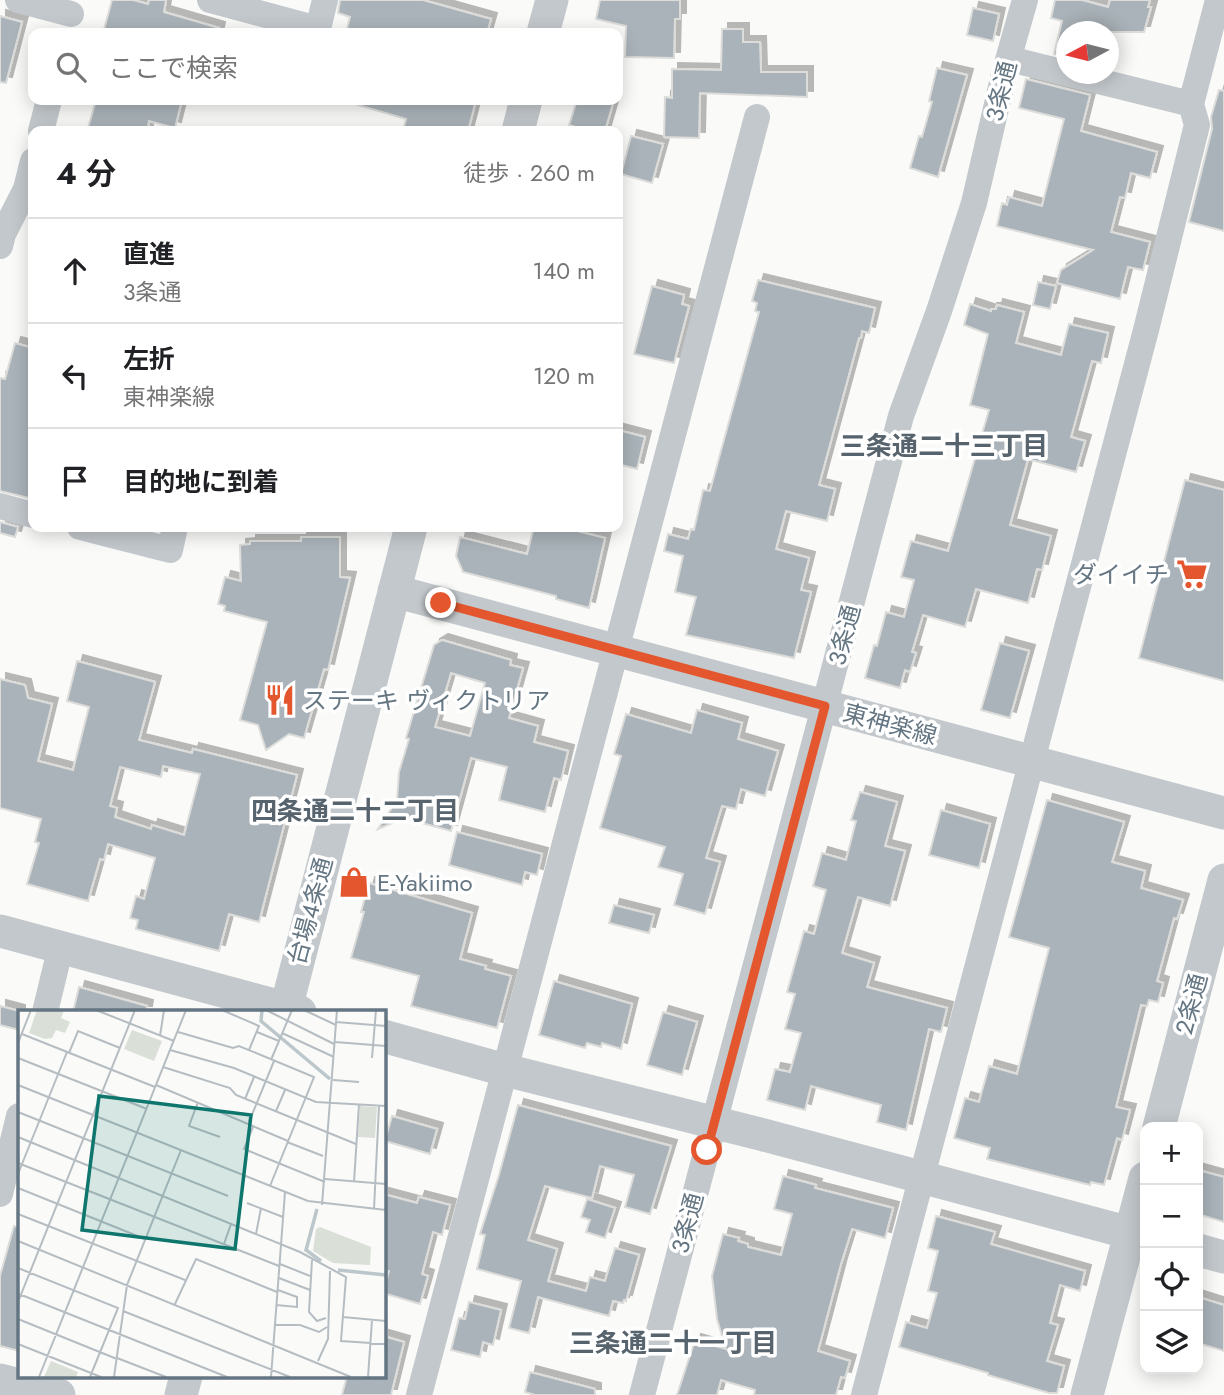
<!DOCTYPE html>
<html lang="ja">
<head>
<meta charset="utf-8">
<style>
  :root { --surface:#fff; --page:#f2f2f2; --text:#202124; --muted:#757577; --line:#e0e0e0 }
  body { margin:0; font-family:Jost,"Noto Sans JP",sans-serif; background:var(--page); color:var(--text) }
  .controls { position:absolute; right:21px; bottom:21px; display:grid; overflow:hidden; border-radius:14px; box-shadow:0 4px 18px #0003 }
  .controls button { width:63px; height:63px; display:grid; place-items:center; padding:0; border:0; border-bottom:2px solid var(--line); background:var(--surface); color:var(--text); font:35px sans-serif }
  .compass { position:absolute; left:1056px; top:21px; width:63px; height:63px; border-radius:50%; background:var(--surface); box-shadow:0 4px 18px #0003; rotate:263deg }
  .stop { position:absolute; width:21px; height:21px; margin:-16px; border:5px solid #e4572e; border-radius:50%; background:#fff }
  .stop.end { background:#e4572e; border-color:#fff; box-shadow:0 2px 7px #0008 }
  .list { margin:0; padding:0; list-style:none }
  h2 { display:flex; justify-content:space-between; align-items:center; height:91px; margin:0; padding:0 28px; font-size:30px }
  h2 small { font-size:23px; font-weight:400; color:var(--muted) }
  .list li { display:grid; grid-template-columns:46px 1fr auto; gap:21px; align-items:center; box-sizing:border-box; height:105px; padding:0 28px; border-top:2px solid var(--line) }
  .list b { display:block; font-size:26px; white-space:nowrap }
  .list p { margin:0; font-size:23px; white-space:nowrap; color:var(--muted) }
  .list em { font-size:23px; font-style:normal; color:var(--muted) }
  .icon { flex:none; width:38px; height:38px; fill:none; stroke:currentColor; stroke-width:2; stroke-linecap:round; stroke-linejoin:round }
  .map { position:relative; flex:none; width:1224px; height:1395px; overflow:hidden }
  .search { position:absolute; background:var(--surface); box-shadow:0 4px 18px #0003; left:28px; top:28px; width:595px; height:77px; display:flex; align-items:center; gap:18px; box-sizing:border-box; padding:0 24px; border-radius:14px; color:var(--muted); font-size:26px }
  .panel { position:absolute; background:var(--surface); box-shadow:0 4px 18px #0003; left:28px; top:126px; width:595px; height:406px; border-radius:14px }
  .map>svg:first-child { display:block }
  .building { fill:#aab3b9; stroke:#dcdcda; stroke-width:2; fill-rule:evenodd; filter:url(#shadow) }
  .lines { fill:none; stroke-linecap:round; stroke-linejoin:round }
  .minor { stroke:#c3c8cc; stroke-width:26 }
  .tertiary { stroke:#c3c8cc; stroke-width:33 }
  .route { stroke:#e4572e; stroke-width:9 }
  .labels { text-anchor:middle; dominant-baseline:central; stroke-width:7; stroke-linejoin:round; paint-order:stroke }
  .street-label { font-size:24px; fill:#657683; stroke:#fff }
  .poi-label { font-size:24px; fill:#657683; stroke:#fff; text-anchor:start }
  .neighbourhood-label { font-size:26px; font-weight:bold; fill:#57646e; stroke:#fff }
  .inset-river { fill:none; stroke:#bbc7cb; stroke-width:3.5 }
  .inset-road { fill:none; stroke:#b5bdc2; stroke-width:2 }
  .view { fill:#0f766e; fill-opacity:0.15; stroke:#0f766e; stroke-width:3.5 }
  .inset-edge { fill:none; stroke:#657683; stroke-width:3.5 }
</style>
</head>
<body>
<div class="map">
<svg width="1224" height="1395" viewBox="0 0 1224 1395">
  <defs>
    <filter id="shadow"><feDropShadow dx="6" dy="-6" stdDeviation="0" flood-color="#0004"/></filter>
  </defs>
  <rect width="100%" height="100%" fill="#fafaf8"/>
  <path class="building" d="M112,0H133L148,4L149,0H166L164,12L219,28L218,33H103Z
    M340,0H423L491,19L487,33H346L350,17L338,13Z
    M600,0H680V19H675L674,58L625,57L626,26L596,19Z
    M1055,0H1082L1108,7L1110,0H1150L1148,7H1151L1144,32H1067V57L1054,54L1062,21L1051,18Z
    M973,8L999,14L993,41L967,35Z
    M0,16L22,22L6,83L0,82Z
    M722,29H743V42H760L761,72H807V97L700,93L699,138L664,137L665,97L672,98V69L721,70Z
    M937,68L967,75L938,177L910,168L919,136L922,137L932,102L929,101Z
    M1026,79L1090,95L1081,131L1157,152L1150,178L1131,173L1125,198L1120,197L1111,232L1150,242L1143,270L1128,267L1120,299L1057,283L1061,270L1093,250L997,226L1002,203L1007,205L1009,197L1042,206L1064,119L1019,108Z
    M1219,90L1224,91V231L1189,222L1212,129L1211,117Z
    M96,100H182L175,128L149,121L147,131H87Z
    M358,100H476L468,131H420L404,127L406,119L358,105Z
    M577,100H614L605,131H589L569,125Z
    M631,136L663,144L652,183L621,174Z
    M758,280L875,308L869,333L862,331L861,338H859L819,485L835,489L827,521L786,511L776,549L809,558L801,590L811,592L794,658L686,635L696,597L675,592L683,556L664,551L668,534L688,539L691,529L694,530L703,490L710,491L759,312L755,311L757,303L752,301Z
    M1038,282L1056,286L1050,309L1033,305Z
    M652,286L684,295L682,304L689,306L674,363L634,354Z
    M970,304L991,311V309H996L997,305L1024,312L1016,343L1061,355L1069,324L1108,333L1101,363L1092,361L1071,437L1085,441L1076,472L1028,459L1010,525L1051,536L1042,570L1037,569L1028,603L976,589L965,627L923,615L912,652L916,653L910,672L905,670L900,688L865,678L874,645L877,646L886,612L904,617L914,580L901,577L911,541L948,551L989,410L970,405L988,334L964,325Z
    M15,343L33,348V499L0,491V378L5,379Z
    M618,430L645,437L637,469L618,464Z
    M1185,480L1224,490V681L1139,658Z
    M0,522L18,527L15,537L0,533Z
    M534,527H578L577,531L605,538L589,608L556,599V596L463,572L456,556L460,537L527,554Z
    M301,537H340V577L350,578L328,670L324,669L304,738L289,734L266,750L258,725L240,720L267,622L224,611L225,606L218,604L225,577L241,581L240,545L250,544V541H301Z
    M442,640L511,660L510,665L523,668L509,718L538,726L534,742L568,751L561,780L554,778L545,812L499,800L507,767L471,758L451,831L404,818L378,829L397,800L399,772L409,739L406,738L434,645ZM451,673L485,683L470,736L435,727Z
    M1000,643L1029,651L1010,718L981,710Z
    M77,661L155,682L139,740L192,753L193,749L297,775L259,922L229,914L219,951L136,929L138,920L130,918L136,896L144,899L155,858L108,844L104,860L100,859L88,901L27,884L39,843L35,842L41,819L0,808V679L25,685L28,698L52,704L38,761L73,770L89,707L67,701ZM163,766L200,774L184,835L152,825L151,829L115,817L117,808L110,806L120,767L161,777Z
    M697,710L742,723L738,739L778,751L765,796L741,789L736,809L722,806L706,858L720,862L705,914L674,905L683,874L658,867L665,847L600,828L621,756L614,754L626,714L691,733Z
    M860,792L897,802L885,846L905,851L890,906L858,897L842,953L874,963L867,987L947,1008L941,1032L929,1029L906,1130L877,1122L881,1105L811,1086L805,1110L767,1100L775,1069L790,1072L801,1033L785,1029L795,994L787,992L804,931L814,934L826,890L813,886L822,853L846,860L856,821L851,820Z
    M1047,800L1124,822L1112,862L1145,871L1141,888L1183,900L1177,919L1174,918L1157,981L1163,983L1158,1002L1149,1000L1147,1006L1141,1005L1116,1107L1130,1110L1122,1140L1117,1138L1104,1185L1091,1182L1090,1185L987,1159L990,1148L954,1138L965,1098L979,1102L989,1066L1017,1074L1049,948L1009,937Z
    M941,810L990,824L979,868L929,855Z
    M457,832L542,854L537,875L525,872L522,885L449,865Z
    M369,883L472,913L460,959L486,966L485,969L511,976L497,1028L411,1006L419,976L351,958L364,912H361Z
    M614,905L654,915L649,933L609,923Z
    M554,981L632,1004L621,1049L602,1043L601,1047L587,1043L585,1048L539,1035Z
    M79,987L147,1006L146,1012H73Z
    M0,1006L19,1011V1030L0,1025Z
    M663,1012L697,1022L682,1075L647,1065Z
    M518,1105L671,1146L650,1214L625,1207L634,1175L600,1166L592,1198L545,1186L528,1240L557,1249L548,1281L586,1291L590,1277L605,1281L615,1248L639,1255L626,1301L624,1300L623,1303L613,1301L609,1316L538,1297L529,1333L509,1328L521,1281L477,1269L485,1235L480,1234L499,1175Z
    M392,1116L437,1129L430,1154L385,1141Z
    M1198,1170L1224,1177V1222L1198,1214Z
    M783,1176L816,1185L815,1188L893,1208L885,1238L852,1229L841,1264L818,1351L850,1361L845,1378L841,1377L836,1395H754L755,1390L721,1380L717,1395H677L695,1340L726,1349L717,1319L712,1276L723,1234L739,1238L738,1241L748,1244V1247L781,1255L792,1214L774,1209Z
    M383,1194L417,1203L419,1197L450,1205L442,1235L433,1232L422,1274L428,1276L420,1304L383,1293L389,1271L383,1270Z
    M587,1199L615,1208L605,1238L586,1232L590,1220L581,1217Z
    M936,1216L995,1232L991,1244L1085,1271L1080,1291L1060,1285L1050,1323L1058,1325L1047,1361L1064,1366L1057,1393H1049L988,1375V1373L899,1347L906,1322L927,1328L937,1293L928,1291L938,1251L928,1248Z
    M14,1226L19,1227V1351L0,1346V1276Z
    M1198,1297L1224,1305V1351L1198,1343Z
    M469,1302L501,1310L493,1345L483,1342L480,1357L451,1350L459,1318L465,1319Z
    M383,1336L404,1342L391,1395H342L347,1376H383Z
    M530,1372L595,1389V1395H535L525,1392Z"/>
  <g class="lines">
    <path class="minor" d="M18,0L71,14
      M210,0L318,29L325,0
      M1009,59L1191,104
      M41,131L49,100
      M0,246L3,234L26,189L33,161
      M0,506L33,515
      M80,527L170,550L175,527
      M45,1012L61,946
      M0,1194L19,1116
      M419,1395L757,117
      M642,1395L901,416L939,311L974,203L1004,74L1025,0
      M864,1395L1146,330L1197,125L1191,104L1218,0"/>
    <path class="tertiary" d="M543,33L552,0
      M518,131L526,100
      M394,591L1224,813
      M0,931L300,1012
      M285,1012L411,527
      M383,1036L505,1070L760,1134L1145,1237
      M1159,1127L1224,880
      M1198,1250L1224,1257
      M0,1380L59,1395
      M181,1395L186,1376
      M1087,1395L1145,1178"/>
  </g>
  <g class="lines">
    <path class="route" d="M441,603L825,706L707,1150"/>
  </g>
  <defs>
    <symbol id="supermarket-bare" viewBox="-9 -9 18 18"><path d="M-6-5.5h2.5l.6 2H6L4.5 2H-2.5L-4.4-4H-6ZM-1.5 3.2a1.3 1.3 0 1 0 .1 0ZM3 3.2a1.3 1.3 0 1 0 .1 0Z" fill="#e4572e" stroke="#fff" stroke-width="2.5" paint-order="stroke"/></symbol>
    <symbol id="restaurant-bare" viewBox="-9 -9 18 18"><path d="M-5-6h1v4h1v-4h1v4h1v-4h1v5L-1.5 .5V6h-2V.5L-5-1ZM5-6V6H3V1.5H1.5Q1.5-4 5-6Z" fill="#e4572e" stroke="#fff" stroke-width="2.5" paint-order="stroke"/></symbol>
    <symbol id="shop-bare" viewBox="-9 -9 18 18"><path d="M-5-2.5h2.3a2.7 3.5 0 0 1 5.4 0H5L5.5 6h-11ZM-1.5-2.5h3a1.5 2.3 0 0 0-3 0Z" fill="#e4572e" stroke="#fff" stroke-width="2.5" paint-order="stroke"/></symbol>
  </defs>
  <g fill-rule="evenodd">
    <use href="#supermarket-bare" x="1170" y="552" width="44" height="44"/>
    <use href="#restaurant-bare" x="258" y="678" width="44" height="44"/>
    <use href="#shop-bare" x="332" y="860" width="44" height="44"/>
  </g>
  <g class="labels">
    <g class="street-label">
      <text transform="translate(1001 91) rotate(-76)">3条通</text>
      <text transform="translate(844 635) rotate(-75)">3条通</text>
      <text transform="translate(890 724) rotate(15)">東神楽線</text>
      <text transform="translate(310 911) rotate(-75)">台場4条通</text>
      <text transform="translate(1191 1004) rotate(-75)">2条通</text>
      <text transform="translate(687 1223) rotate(-75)">3条通</text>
    </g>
    <g class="poi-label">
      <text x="1169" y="574" text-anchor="end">ダイイチ</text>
      <text x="303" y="700">ステーキ ヴィクトリア</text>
      <text x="377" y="882">E-Yakiimo</text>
    </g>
    <g class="neighbourhood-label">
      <text x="944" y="446">三条通二十三丁目</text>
      <text x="355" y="811">四条通二十二丁目</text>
      <text x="673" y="1343">三条通二十一丁目</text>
    </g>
  </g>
  <g transform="translate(18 1010)">
    <rect width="368" height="368" fill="#fafaf8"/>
    <path d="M19,0H46L43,8L52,12L47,23L38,20L34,28L27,29L11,23ZM114,20L144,31L136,51L106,39ZM342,96L359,97L357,128L340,127ZM302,217L353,237L352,255L315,253L295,241L298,219ZM33,351L60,362L58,367H26Z" fill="#dadfd7"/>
    <path class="inset-river" d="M244,0L243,11L312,69M299,199L288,240L303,251M320,260L368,265"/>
    <path class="inset-road" d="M78,0L156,31M204,0L241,16L231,40M248,0L316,34M286,0L318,15M318,12L368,16M160,22L215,38L221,36L296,67L252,176M239,22L261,31M264,23L316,47M4,24L137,77M142,26L146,0M317,32L368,36M0,33L13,0M152,40L216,58L298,92L368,96M51,43L60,21L102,38M0,48L129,99M354,48L358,0M253,50L274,0M145,57L212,78L218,85L338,134M315,70L341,72M0,75L290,191L368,200M138,75L270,131M227,89L236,67M180,92L171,116L202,127M258,101L267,80M0,102L210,186M231,112L256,51M235,117L226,139L307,172M0,127L282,242L328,267L323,331L368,334M269,132L305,146M0,153L261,256M0,164L49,42M307,169L368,174M336,172L341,94M0,178L127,229M229,193L265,207M304,195L319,0M356,199L361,96M0,204L167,270M238,224L243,198M0,231L333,367M206,234L213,214M294,250L291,302L299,311L308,308M262,254L292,266M0,258L100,298L72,367M261,268L292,280M1,284L209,367M0,292L117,0M157,294L178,249L259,282M258,295L279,297V287L260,280M105,301L272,367M325,307L368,311M0,309L99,349M257,315H282L301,322L309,317M0,334L83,367M99,348L148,367M300,351L310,329L312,261M21,367L168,0M96,367L109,275L163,140M253,367L267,182M350,367L354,310"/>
    <path class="view" d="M81,86L233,105L217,239L64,220Z"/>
    <rect width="368" height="368" class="inset-edge"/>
  </g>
</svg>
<div class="controls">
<button>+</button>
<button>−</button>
<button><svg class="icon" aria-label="locate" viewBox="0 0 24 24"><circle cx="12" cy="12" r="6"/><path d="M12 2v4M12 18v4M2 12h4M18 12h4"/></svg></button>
<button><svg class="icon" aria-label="layers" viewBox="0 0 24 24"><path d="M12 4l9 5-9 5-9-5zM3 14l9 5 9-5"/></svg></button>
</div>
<svg class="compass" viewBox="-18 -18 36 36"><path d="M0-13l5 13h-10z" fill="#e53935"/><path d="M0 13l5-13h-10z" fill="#757577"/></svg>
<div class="stop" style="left:707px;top:1150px"></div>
<div class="stop end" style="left:441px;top:603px"></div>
<div class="search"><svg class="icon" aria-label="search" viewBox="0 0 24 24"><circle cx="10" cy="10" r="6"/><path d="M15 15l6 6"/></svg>ここで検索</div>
<section class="panel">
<h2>4 分<small>徒歩 · 260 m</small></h2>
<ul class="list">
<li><svg class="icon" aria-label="ahead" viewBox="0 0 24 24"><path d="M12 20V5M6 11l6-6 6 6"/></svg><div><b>直進</b><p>3条通</p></div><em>140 m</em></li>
<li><svg class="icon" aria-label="left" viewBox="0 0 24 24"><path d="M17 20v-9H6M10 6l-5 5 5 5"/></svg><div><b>左折</b><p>東神楽線</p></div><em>120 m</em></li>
<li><svg class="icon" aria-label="arrive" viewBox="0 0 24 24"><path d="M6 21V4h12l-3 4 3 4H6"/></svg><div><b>目的地に到着</b></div></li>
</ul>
</section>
</div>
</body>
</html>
